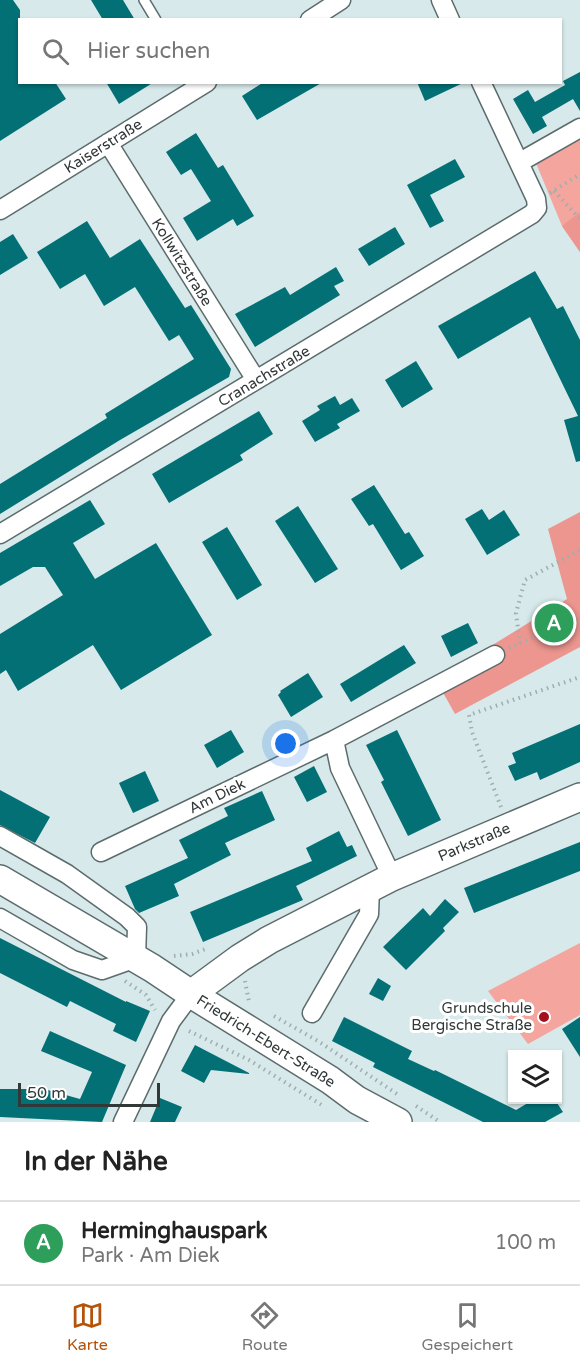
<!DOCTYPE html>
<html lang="de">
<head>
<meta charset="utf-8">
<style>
  :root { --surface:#fff; --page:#f2f2f2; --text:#222; --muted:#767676; --line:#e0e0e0; --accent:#b45309 }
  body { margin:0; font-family:"Varela Round",sans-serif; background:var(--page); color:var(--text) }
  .controls { position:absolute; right:18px; bottom:18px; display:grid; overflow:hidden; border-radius:0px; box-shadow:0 2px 4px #0004 }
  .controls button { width:54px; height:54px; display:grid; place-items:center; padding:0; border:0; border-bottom:2px solid var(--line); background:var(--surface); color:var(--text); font:30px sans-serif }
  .scale { position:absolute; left:18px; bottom:15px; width:142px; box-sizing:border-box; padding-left:6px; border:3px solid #313838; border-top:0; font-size:16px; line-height:21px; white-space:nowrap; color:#313838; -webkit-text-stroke:4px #fff; paint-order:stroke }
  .you { position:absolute; left:286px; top:744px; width:21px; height:21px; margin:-15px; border:4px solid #fff; border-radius:50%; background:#1a73e8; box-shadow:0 0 0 9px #1a73e833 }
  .badge { display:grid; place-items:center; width:39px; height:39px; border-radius:50%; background:var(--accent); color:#fff; font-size:20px; font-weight:700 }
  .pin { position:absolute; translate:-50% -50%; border:3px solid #fff; box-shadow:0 2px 6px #0006 }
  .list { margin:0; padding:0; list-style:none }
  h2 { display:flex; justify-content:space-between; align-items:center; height:78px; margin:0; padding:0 24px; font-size:26px }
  h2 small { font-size:20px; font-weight:400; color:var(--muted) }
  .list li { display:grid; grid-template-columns:39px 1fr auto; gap:18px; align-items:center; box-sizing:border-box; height:84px; padding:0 24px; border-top:2px solid var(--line) }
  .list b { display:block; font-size:22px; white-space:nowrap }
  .list p { margin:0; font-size:20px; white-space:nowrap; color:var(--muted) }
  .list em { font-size:20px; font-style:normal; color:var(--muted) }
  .icon { flex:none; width:33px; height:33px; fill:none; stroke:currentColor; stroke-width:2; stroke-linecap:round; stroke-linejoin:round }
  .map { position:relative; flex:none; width:580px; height:1122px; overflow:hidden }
  .search { position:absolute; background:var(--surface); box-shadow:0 2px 4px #0004; left:18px; right:18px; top:18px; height:66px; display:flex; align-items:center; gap:15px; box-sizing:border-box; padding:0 21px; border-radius:0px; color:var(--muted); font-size:22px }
  .sheet { height:162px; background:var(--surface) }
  nav { display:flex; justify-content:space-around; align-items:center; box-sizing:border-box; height:84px; border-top:2px solid var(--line); background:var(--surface); font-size:16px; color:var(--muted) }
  nav a { display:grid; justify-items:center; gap:3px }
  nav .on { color:var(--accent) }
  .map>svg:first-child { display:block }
  .green { fill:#f3a59e }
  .forest { fill:#ec968f }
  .building { fill:#027075 }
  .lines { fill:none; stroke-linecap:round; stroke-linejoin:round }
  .lane-casing { stroke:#5c6c6d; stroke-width:12 }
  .street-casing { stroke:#5c6c6d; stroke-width:21 }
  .secondary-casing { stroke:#5c6c6d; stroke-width:30 }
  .path { stroke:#9faeae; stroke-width:4; stroke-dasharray:1.5 4.5; stroke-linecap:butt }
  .lane { stroke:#fff; stroke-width:9 }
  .street { stroke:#fff; stroke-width:18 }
  .secondary { stroke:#fff; stroke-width:27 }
  .poi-dot { fill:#a60e1d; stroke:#fff; stroke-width:2 }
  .labels { text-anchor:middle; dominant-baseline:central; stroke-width:6; stroke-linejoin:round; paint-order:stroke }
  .street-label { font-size:15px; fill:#313838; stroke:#fff }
  .poi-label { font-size:15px; fill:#313838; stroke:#fff; text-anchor:end }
</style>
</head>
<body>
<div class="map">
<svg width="580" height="1122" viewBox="0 0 580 1122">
  <rect width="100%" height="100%" fill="#d7e9ea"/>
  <path class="green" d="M580,137V252L562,226L536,163Z
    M580,943V1015L528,1044L488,991Z"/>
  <path class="forest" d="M580,212V252L562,226Z
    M580,512V647L455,714L436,680L567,599L548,529Z"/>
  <path class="building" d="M0,0H13L20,10V82H55L66,99L0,141Z
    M91,0H123L135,20H103Z
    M580,72V111L573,99L542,117L547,126L533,134L513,99L528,90L535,102L565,85L563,81Z
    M106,82H154L119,104Z
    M264,82H323L257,120L242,96Z
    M417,82H465L425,101Z
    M196,133L218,168L223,165L254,216L237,226L233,219L197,241L183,218L211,201L191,169L181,175L166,152Z
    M455,159L465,177L430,195L444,221L430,228L407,185Z
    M87,221L110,258L140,239L185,308L191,305L231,369L229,377L120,440L0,514V484L107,418L105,414L194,359L179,335L169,341L135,287L104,306L85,274L60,289L37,252Z
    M395,227L405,244L369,266L358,249Z
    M13,234L28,258L0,275V242Z
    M336,267L344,281L334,286L340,295L255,347L235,314L285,287L290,295Z
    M535,271L557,309L563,306L580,340V461L576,462L564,420L578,416L530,317L458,359L438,326Z
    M416,361L433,389L402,408L385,380Z
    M335,396L340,405L352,398L360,411L337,424L340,428L315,442L302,421L320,410L317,406Z
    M259,411L273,434L240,455L243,460L169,503L152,474Z
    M374,485L405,534L409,532L424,556L401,570L373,524L369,526L351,499Z
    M90,500L105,524L73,543L95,579L156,543L212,635L121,690L93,645L18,691L6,670L0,674V634L63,595L45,567H33L0,586V553Z
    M298,506L338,569L315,583L275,521Z
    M482,509L489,520L504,510L520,535L487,555L465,519Z
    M227,527L262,585L237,600L202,542Z
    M468,623L478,643L451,657L441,636Z
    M404,645L416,663L351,702L340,684Z
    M308,673L323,697L291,717L278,695L281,692L280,691Z
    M580,724V762L540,780L537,772L515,781L508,766L516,763L512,753Z
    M231,730L244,752L217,768L204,745Z
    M397,730L441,820L408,836L381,782L384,780L366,745Z
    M314,766L327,792L307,802L294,777Z
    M145,771L159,801L133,813L119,783Z
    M0,790L50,817L35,843L0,825Z
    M262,791L275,820L225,843L231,855L174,884L179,896L139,913L135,909L125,886L188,858L179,840L228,816L224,808Z
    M339,831L347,847L352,845L357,856L296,886L303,900L203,942L190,912L312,861L306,848Z
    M580,842V871L474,913L464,888Z
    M445,899L459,912L443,928L445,931L406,970L383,947L423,908L430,916Z
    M0,938L126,1002V1001L150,1011L136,1042L113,1031L116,1024L70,1001L67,1007L0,973Z
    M378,978L391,986L383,1001L369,994Z
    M344,1017L412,1051L408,1059L434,1071L435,1070L516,1110L533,1100H555L563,1112L545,1122H483L373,1067L375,1063L332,1041Z
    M580,1017V1057L562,1029Z
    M50,1031L126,1065L102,1122L0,1117V1089H44L80,1099L92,1072L41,1051Z
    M195,1045L249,1073V1074L211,1070L204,1083L181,1071Z
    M160,1098L182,1107L175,1122H150Z"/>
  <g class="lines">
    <defs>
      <path id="lane" d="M144,0L156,20"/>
      <path id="street" d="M441,0L450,20
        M310,20L341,0
        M108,143L256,380
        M520,162L580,128
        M0,210L207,82
        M0,534L532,214L537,208L536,199L481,82
        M334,740L340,768L392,877
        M0,836L67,874L127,917L137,927L136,958L102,970L73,960L0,918
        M101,852L334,740L495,655
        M312,1013L369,914L370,889
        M123,1122L171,1021L191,994"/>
      <path id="secondary" d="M0,879L152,968L191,994L330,1080L357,1100L398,1122
        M191,994L240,958L269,940L392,877L580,797"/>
    </defs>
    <use href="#lane" class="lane-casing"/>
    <use href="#street" class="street-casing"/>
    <use href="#secondary" class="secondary-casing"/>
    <path class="path" d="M554,191L580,219
      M550,193L580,174
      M520,644L516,613L525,580L580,550
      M509,648L580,617
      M501,807L472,732L469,715L580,677
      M174,956L192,954L208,948
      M125,981L146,995L155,1010
      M245,981L249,1002
      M274,1016L318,1041L397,1094
      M189,1031L249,1060L325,1107
      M416,1106L440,1122"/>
    <use href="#lane" class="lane"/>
    <use href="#street" class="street"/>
    <use href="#secondary" class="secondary"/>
  </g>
  <circle class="poi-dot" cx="544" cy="1017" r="6"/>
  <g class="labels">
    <g class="street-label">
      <text transform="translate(103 146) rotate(-32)">Kaiserstraße</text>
      <text transform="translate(182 262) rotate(58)">Kollwitzstraße</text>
      <text transform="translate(264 376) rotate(-31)">Cranachstraße</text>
      <text transform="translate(217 796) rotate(-26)">Am Diek</text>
      <text transform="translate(474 842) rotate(-23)">Parkstraße</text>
      <text transform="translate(266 1041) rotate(32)">Friedrich-Ebert-Straße</text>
    </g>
    <g class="poi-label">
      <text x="532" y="1008">Grundschule<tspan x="532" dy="17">Bergische Straße</tspan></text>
    </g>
  </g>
</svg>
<div class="controls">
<button><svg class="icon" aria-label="layers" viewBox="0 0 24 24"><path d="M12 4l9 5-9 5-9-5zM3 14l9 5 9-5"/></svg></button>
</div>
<div class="scale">50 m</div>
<div class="you"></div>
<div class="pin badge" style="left:554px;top:623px;background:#2e9e5b">A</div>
<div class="search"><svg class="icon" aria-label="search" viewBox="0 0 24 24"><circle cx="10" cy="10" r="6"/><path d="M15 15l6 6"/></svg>Hier suchen</div>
</div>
<section class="sheet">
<h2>In der Nähe<small></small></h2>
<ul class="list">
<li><span class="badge" style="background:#2e9e5b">A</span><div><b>Herminghauspark</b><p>Park · Am Diek</p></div><em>100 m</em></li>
</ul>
</section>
<nav>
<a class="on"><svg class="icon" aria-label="map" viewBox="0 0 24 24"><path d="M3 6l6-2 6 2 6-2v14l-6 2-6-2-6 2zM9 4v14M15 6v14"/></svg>Karte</a>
<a><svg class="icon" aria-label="directions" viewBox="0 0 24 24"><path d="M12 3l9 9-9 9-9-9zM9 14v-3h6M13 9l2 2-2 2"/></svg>Route</a>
<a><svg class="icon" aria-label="saved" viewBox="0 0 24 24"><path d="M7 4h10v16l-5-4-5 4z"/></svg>Gespeichert</a>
</nav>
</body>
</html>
